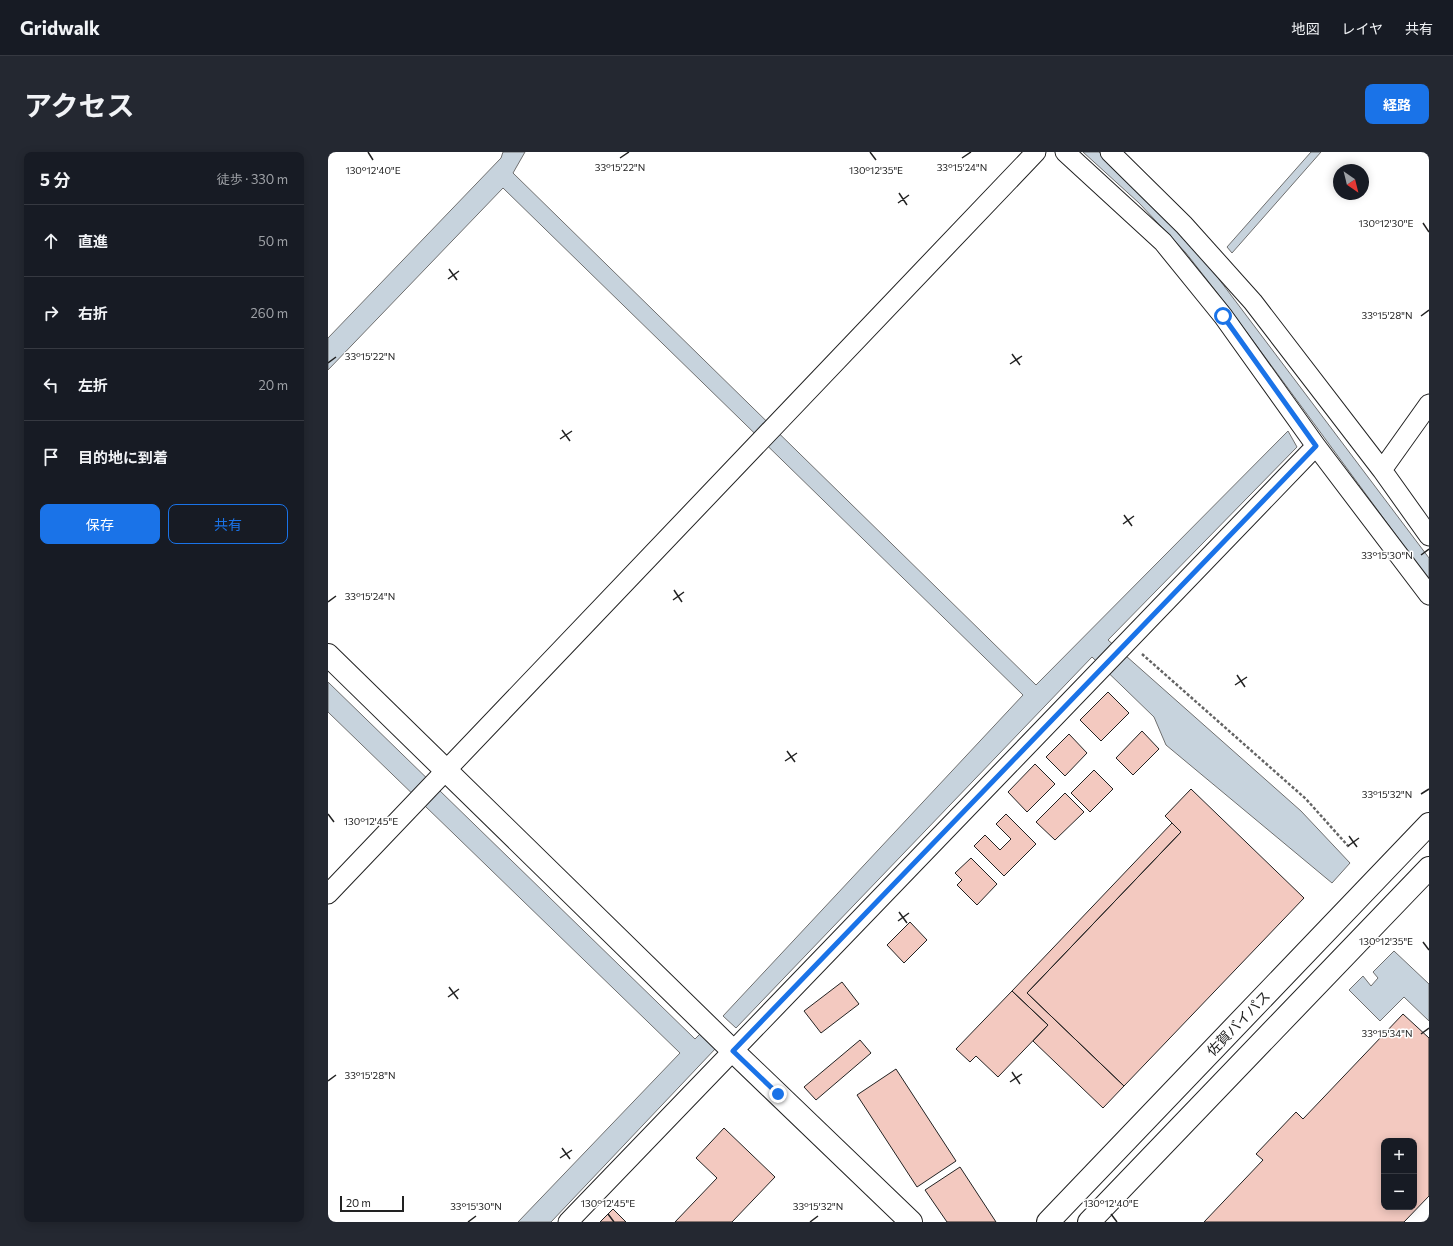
<!DOCTYPE html>
<html lang="ja">
<head>
<meta charset="utf-8">
<style>
  :root { --surface:#171b24; --page:#242831; --text:#f1f3f6; --muted:#9ea1a6; --line:#363941; --accent:#1a73e8 }
  body { margin:0; font-family:Commissioner,"Noto Sans JP",sans-serif; background:var(--page); color:var(--text) }
  .controls { position:absolute; right:12px; bottom:12px; display:grid; overflow:hidden; border-radius:8px; box-shadow:0 2px 10px #0003 }
  .controls button { width:36px; height:36px; display:grid; place-items:center; padding:0; border:0; border-bottom:1px solid var(--line); background:var(--surface); color:var(--text); font:20px sans-serif }
  .compass { position:absolute; left:1005px; top:12px; width:36px; height:36px; border-radius:50%; background:var(--surface); box-shadow:0 2px 10px #0003; rotate:145deg }
  .scale { position:absolute; left:12px; bottom:10px; width:64px; box-sizing:border-box; padding-left:4px; border:2px solid #222; border-top:0; font-size:11px; line-height:14px; white-space:nowrap; color:#222; -webkit-text-stroke:3px #fff; paint-order:stroke }
  .stop { position:absolute; width:12px; height:12px; margin:-9px; border:3px solid #1a73e8; border-radius:50%; background:#fff }
  .stop.end { background:#1a73e8; border-color:#fff; box-shadow:0 1px 4px #0008 }
  .list { margin:0; padding:0; list-style:none }
  h2 { display:flex; justify-content:space-between; align-items:center; height:52px; margin:0; padding:0 16px; font-size:17px }
  h2 small { font-size:13px; font-weight:400; color:var(--muted) }
  .list li { display:grid; grid-template-columns:26px 1fr auto; gap:12px; align-items:center; box-sizing:border-box; height:72px; padding:0 16px; border-top:1px solid var(--line) }
  .list b { display:block; font-size:15px; white-space:nowrap }
  .list em { font-size:13px; font-style:normal; color:var(--muted) }
  .actions { display:flex; gap:8px; padding:12px 16px }
  .actions a { flex:1; padding:9px 0; border:1px solid var(--accent); border-radius:8px; text-align:center; font-size:14px; color:var(--accent) }
  .actions .main { background:var(--accent); color:#fff }
  .icon { flex:none; width:22px; height:22px; fill:none; stroke:currentColor; stroke-width:2; stroke-linecap:round; stroke-linejoin:round }
  .map { position:relative; flex:none; width:1101px; height:1070px; overflow:hidden; border-radius:8px }
  header { display:flex; align-items:center; gap:24px; box-sizing:border-box; height:56px; padding:0 20px; background:var(--surface); border-bottom:1px solid var(--line) }
  header strong { font-size:19px }
  nav { display:flex; gap:22px; margin-inline-start:auto; font-size:14px }
  .intro { display:flex; align-items:center; justify-content:space-between; box-sizing:border-box; height:96px; padding:0 24px }
  h1 { margin:0; font-size:28px }
  .button { padding:10px 18px; border-radius:8px; background:var(--accent); color:#fff; font-size:14px; font-weight:700 }
  main { display:flex; gap:24px; padding:0 24px }
  aside { flex:1; background:var(--surface); border-radius:8px; box-shadow:0 2px 10px #0003 }
  .map>svg:first-child { display:block }
  .water { fill:#c7d3dd; stroke:#6f6f6f }
  .building { fill:#f3c9c0; stroke:#222; fill-rule:evenodd }
  .lines { fill:none; stroke-linecap:round; stroke-linejoin:round }
  .minor-casing { stroke:#222; stroke-width:21 }
  .tertiary-casing { stroke:#222; stroke-width:24 }
  .trunk-casing { stroke:#222; stroke-width:24 }
  .path { stroke:#646464; stroke-width:2.5; stroke-dasharray:3 2; stroke-linecap:butt }
  .minor { stroke:#fff; stroke-width:19 }
  .tertiary { stroke:#fff; stroke-width:22 }
  .trunk { stroke:#fff; stroke-width:22 }
  .route { stroke:#1a73e8; stroke-width:5 }
  .ticks { fill:none; stroke:#222; stroke-width:1.5 }
  .labels { text-anchor:middle; dominant-baseline:central; stroke-width:3; stroke-linejoin:round; paint-order:stroke }
  .street-label { font-size:14px; fill:#222; stroke:#fff }
  .ticks-label { font-size:10px; text-anchor:middle; fill:#222; stroke:#fff; stroke-width:3; stroke-linejoin:round; paint-order:stroke }
</style>
</head>
<body>
<header>
<strong>Gridwalk</strong>
<nav><a>地図</a><a>レイヤ</a><a>共有</a></nav>
</header>
<div class="intro"><h1>アクセス</h1><a class="button">経路</a></div>
<main>
<aside>
<h2>5 分<small>徒歩 · 330 m</small></h2>
<ul class="list">
<li><svg class="icon" aria-label="ahead" viewBox="0 0 24 24"><path d="M12 20V5M6 11l6-6 6 6"/></svg><div><b>直進</b></div><em>50 m</em></li>
<li><svg class="icon" aria-label="right" viewBox="0 0 24 24"><path d="M7 20v-9h11M14 6l5 5-5 5"/></svg><div><b>右折</b></div><em>260 m</em></li>
<li><svg class="icon" aria-label="left" viewBox="0 0 24 24"><path d="M17 20v-9H6M10 6l-5 5 5 5"/></svg><div><b>左折</b></div><em>20 m</em></li>
<li><svg class="icon" aria-label="arrive" viewBox="0 0 24 24"><path d="M6 21V4h12l-3 4 3 4H6"/></svg><div><b>目的地に到着</b></div></li>
</ul>
<div class="actions"><a class="main">保存</a><a>共有</a></div>
</aside>
<div class="map">
<svg width="1101" height="1070" viewBox="0 0 1101 1070">
  <rect width="100%" height="100%" fill="#fff"/>
  <path class="water" d="M175,0H197L185,21L708,533L960,279L969,295L780,488L973,659L1022,711L1004,731L838,593L826,565L764,505L408,876L395,864L695,543L175,36L0,218V186L173,6Z
    M755,0H771L818,44L866,94L1101,406V428L898,152L858,101L811,51Z
    M983,0H993L904,101L899,95Z
    M0,530L367,887L373,881L388,896L223,1070H190L352,901L0,560Z
    M1066,799L1101,832V869L1076,845L1052,869L1021,838L1035,824L1043,834L1050,826L1045,820Z"/>
  <path class="building" d="M780,540L801,561L773,589L752,568Z
    M814,579L831,597L805,623L788,606Z
    M741,582L759,601L737,624L718,605Z
    M707,612L727,632L699,660L680,640Z
    M766,618L785,637L762,660L743,641Z
    M863,637L976,746L796,934L699,841L853,680L837,664Z
    M737,641L756,660L727,688L708,670Z
    M678,662L708,692L676,724L646,694L657,683L672,698L683,687L668,672Z
    M844,671L853,680L699,841L796,934L775,956L705,889L720,873L684,839Z
    M643,706L669,732L649,753L629,733L634,728L627,721Z
    M582,770L599,788L576,811L559,793Z
    M514,830L531,852L493,881L476,859Z
    M684,839L720,873L670,925L648,904L642,910L628,897Z
    M1075,862L1101,886V1044L1076,1070H876L935,1008L928,1002L968,960L975,967ZM1056,989H1086V1055H1056Z
    M532,888L543,901L488,948L476,935Z
    M568,917L628,1009L589,1035L529,943Z
    M396,976L447,1025L404,1070H347L389,1026L368,1006Z
    M632,1015L668,1070H619L597,1038Z
    M285,1057L298,1070H272Z"/>
  <g class="lines">
    <defs>
      <path id="minor" d="M782,0L856,73L925,150L1054,318L1101,384
        M988,294L1101,443
        M1054,318L1101,252
        M0,742L708,0
        M240,1070L988,294L895,164L835,90L737,0"/>
      <path id="tertiary" d="M0,503L405,899L583,1070"/>
      <path id="trunk" d="M720,1070L1101,672
        M761,1070L1101,716"/>
    </defs>
    <use href="#minor" class="minor-casing"/>
    <use href="#tertiary" class="tertiary-casing"/>
    <use href="#trunk" class="trunk-casing"/>
    <path class="path" d="M814,502L978,647L1021,695"/>
    <use href="#minor" class="minor"/>
    <use href="#tertiary" class="tertiary"/>
    <use href="#trunk" class="trunk"/>
  </g>
  <g class="lines">
    <path class="route" d="M450,942L405,899L988,294L895,164"/>
  </g>
  <path class="ticks" d="M40,0L45,8M542,0L548,8M292,6L301,0M634,6L643,0M571,41L579,53M570,51L581,43M1095,71L1101,80M121,117L129,128M120,127L131,119M1093,164L1101,158M684,202L692,213M0,211L8,205M682,212L694,204M234,278L242,289M232,287L244,279M796,363L804,374M795,372L806,364M1093,403L1101,397M346,438L354,450M345,448L356,440M0,450L8,444M909,523L917,535M907,533L919,525M459,599L467,610M457,609L469,601M1093,642L1101,637M0,662L6,670M1021,684L1029,695M1020,694L1031,686M571,760L579,771M570,769L581,761M1095,790L1101,798M121,835L130,847M120,845L131,837M1093,882L1101,876M684,920L692,932M0,929L8,923M682,930L694,922M234,996L242,1007M232,1006L244,998M280,1062L286,1070M783,1062L789,1070M140,1070L148,1064M482,1070L490,1064"/>
  <g class="labels">
    <g class="street-label">
      <text transform="translate(910 871) rotate(-46)">佐賀バイパス</text>
    </g>
  </g>
  <g class="ticks-label">
    <text x="292" y="19">33°15'22"N</text>
    <text x="634" y="19">33°15'24"N</text>
    <text x="45" y="22">130°12'40"E</text>
    <text x="548" y="22">130°12'35"E</text>
    <text x="1058" y="75">130°12'30"E</text>
    <text x="1059" y="167">33°15'28"N</text>
    <text x="42" y="208">33°15'22"N</text>
    <text x="1059" y="407">33°15'30"N</text>
    <text x="42" y="448">33°15'24"N</text>
    <text x="1059" y="646">33°15'32"N</text>
    <text x="43" y="673">130°12'45"E</text>
    <text x="1058" y="793">130°12'35"E</text>
    <text x="1059" y="885">33°15'34"N</text>
    <text x="42" y="927">33°15'28"N</text>
    <text x="280" y="1055">130°12'45"E</text>
    <text x="783" y="1055">130°12'40"E</text>
    <text x="148" y="1058">33°15'30"N</text>
    <text x="490" y="1058">33°15'32"N</text>
  </g>
</svg>
<div class="controls">
<button>+</button>
<button>−</button>
</div>
<svg class="compass" viewBox="-18 -18 36 36"><path d="M0-13l5 13h-10z" fill="#e53935"/><path d="M0 13l5-13h-10z" fill="#9ea1a6"/></svg>
<div class="scale">20 m</div>
<div class="stop" style="left:895px;top:164px"></div>
<div class="stop end" style="left:450px;top:942px"></div>
</div>
</main>
</body>
</html>
